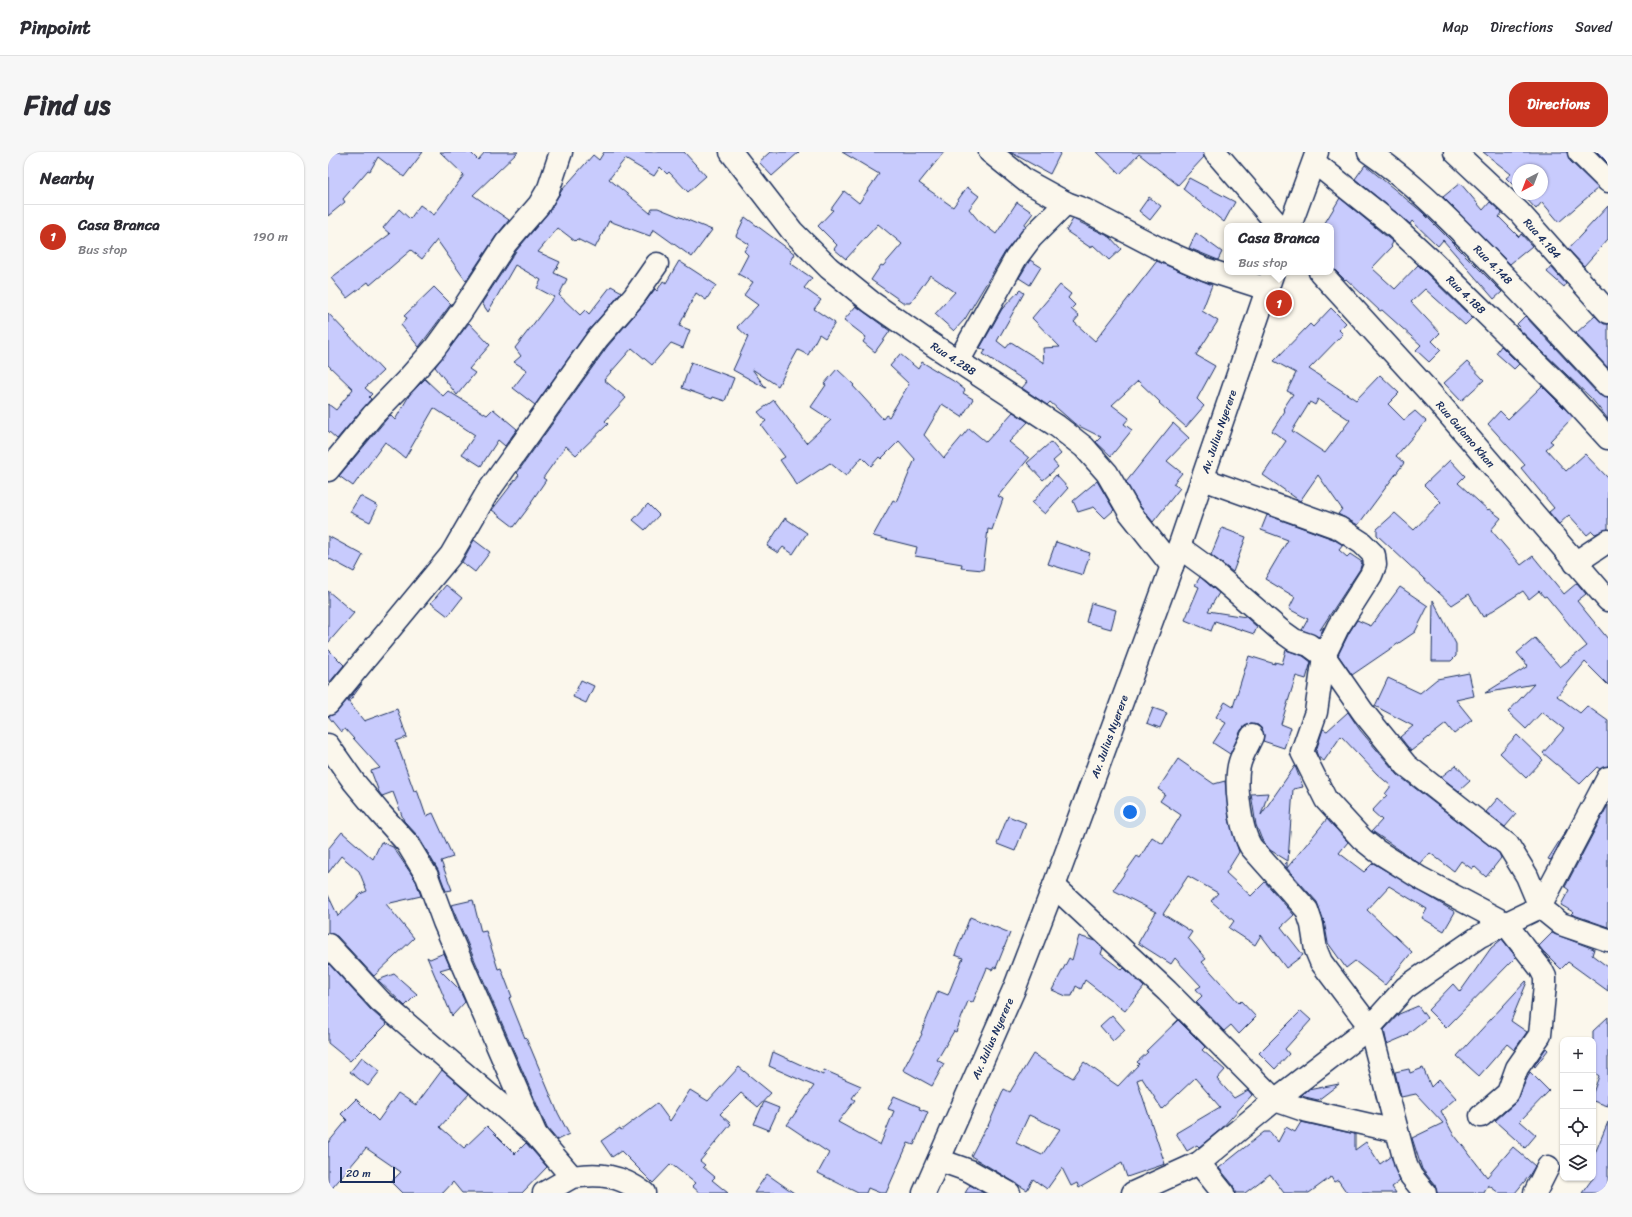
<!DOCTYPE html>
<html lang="en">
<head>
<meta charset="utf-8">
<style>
  :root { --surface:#fff; --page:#f7f7f7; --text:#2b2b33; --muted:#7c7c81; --line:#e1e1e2; --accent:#c8321e }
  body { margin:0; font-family:Sriracha,sans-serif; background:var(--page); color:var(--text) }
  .controls { position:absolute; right:12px; bottom:12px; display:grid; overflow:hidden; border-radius:8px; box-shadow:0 1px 3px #0004 }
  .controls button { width:36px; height:36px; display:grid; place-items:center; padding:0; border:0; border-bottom:1px solid var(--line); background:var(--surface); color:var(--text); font:20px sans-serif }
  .compass { position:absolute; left:1184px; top:12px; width:36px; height:36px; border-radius:50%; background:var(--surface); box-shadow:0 1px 3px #0004; rotate:222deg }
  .scale { position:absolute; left:12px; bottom:10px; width:55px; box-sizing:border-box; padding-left:4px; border:2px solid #1b2f5e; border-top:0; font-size:11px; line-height:14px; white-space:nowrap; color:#1b2f5e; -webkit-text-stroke:3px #fbf7ec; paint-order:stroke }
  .you { position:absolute; left:802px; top:660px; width:14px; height:14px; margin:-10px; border:3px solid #fff; border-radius:50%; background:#1a73e8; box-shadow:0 0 0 6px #1a73e833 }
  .badge { display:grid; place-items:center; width:26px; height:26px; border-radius:50%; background:var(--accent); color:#fff; font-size:13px; font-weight:700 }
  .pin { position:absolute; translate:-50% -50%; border:2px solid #fff; box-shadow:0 1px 4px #0006 }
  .popup { position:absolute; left:896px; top:71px; width:110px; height:52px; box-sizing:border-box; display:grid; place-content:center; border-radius:8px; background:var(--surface); filter:drop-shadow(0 1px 3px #0005); font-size:13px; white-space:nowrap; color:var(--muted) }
  .popup b { font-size:15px; color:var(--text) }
  .popup::after { content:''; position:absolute; left:50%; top:100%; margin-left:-8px; border:8px solid transparent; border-top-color:var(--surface) }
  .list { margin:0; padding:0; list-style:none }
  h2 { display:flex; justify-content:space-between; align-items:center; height:52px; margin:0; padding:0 16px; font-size:17px }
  h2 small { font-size:13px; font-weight:400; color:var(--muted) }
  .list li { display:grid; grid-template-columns:26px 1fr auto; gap:12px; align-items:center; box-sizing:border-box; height:64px; padding:0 16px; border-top:1px solid var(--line) }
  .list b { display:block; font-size:15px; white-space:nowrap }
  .list p { margin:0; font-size:13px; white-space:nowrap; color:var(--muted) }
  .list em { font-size:13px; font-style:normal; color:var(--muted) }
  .icon { flex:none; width:22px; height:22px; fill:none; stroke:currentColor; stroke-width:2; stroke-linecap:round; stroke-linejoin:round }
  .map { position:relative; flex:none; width:1280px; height:1041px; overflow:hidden; border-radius:16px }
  header { display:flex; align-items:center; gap:24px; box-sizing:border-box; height:56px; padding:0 20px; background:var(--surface); border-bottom:1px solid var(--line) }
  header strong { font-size:19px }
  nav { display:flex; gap:22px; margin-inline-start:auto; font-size:14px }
  .intro { display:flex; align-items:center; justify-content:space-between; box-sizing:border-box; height:96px; padding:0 24px }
  h1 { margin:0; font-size:28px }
  .button { padding:10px 18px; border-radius:16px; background:var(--accent); color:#fff; font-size:14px; font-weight:700 }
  main { display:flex; gap:24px; padding:0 24px }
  aside { flex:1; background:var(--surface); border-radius:16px; box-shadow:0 1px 3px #0004 }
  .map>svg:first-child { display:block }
  .building { fill:#c8cbfd; stroke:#1b2f5e; fill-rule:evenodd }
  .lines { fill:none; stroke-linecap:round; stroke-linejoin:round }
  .minor-casing { stroke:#1b2f5e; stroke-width:25 }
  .major-casing { stroke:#1b2f5e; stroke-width:25 }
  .minor { stroke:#fbf7ec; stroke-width:22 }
  .major { stroke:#fbf7ec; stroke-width:22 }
  .labels { text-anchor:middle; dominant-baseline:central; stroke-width:3; stroke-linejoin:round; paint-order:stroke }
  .street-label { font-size:11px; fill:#1b2f5e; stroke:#fbf7ec }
</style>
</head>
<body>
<header>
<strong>Pinpoint</strong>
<nav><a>Map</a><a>Directions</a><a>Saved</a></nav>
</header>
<div class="intro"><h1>Find us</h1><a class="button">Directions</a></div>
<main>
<aside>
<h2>Nearby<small></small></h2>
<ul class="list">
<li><span class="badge">1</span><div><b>Casa Branca</b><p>Bus stop</p></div><em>190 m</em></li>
</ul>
</aside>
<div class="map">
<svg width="1280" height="1041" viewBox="0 0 1280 1041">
  <rect width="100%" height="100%" fill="#fbf7ec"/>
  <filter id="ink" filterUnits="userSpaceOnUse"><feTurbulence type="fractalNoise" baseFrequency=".025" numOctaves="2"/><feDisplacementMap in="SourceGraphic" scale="8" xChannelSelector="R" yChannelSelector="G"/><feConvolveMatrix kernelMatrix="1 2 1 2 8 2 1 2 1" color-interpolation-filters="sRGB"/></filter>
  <g filter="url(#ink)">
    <path class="building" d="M0,0H95L76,25L50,5L42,19L40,18L15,47L17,50L0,64Z
      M112,0H142L150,8L157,0H190L145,43L181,68L168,84L138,129L109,88L94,107L83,98L42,133L40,130L19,146L3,126L62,82L55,76L71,57L82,67L92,53L106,63L136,23Z
      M276,0H356L378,24L360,40L341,20L339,22L332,15L326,24L297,7L281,27L322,61L324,56H330L384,78L364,105L325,77L322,84L281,69L267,96L249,87L247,89L230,76L210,100L232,110L226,121L239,127L231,143L252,163L257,158L261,162L283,134L294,140L259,180L207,253L185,236L199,218L186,210L193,204L187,196L226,145L209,136L213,128L187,113L160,160L154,151L188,99L220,61L234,38L265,3L271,8Z
      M442,0H471L444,24L431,10Z
      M514,0H616L591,31L625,55L639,35L651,44L641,57L650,68L668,82L689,50L705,61L696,73L698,74L677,100L637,167L626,179L607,162L627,140L602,123L582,151H576L543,128L553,113L555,114L574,92L550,72L518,107L506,97L509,93L490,74L505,58L503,57L516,39L531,51L551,22Z
      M682,0H733L722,22Z
      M769,0H875L876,5L850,33L811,2L792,22Z
      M1155,0H1239L1242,9L1270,36L1231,70L1214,50L1208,57L1194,42H1214V18H1190V38L1178,26L1183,22Z
      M1269,0H1280V11Z
      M1037,13L1094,60L1174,140L1166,147L1115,88L1110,94L1084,69L1082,72L1027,27Z
      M861,26L907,50L896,70L855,37Z
      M1132,31L1155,58L1162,50L1174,61L1171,65L1191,85L1193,82L1204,94L1182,112L1115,45Z
      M821,45L833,54L822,68L811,59Z
      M1012,46L1065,90L1063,94L1064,95L1044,116L1067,137L1090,113L1144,166L1137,173L1097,137L1083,150L1112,181L1104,189L1113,198L1101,210L1088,198L1093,193L1054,158L1052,159L1018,127L1017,128L1003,114V74H995Z
      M1280,54V87L1256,114L1240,97Z
      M417,65L467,102L462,111L484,126L476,136L493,148L486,157L507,171L497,186L491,182L480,203L470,198L450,234L424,217L438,236L405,218L420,185L409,175L430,153L416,143L425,130L410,122L420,103L416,99L421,92L408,84Z
      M745,67L782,85L793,97L781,108L765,93L763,96L738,79Z
      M868,81L894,100L890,108L861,96Z
      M702,108L713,115L702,133L691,126Z
      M351,109L388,133L378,148L368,141L351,174L362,178L355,196L343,191L324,213L304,196L276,228L298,246L277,269L280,272L248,303L238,294L215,326L218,328L203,350L204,351L186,375L164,358L191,323L189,321L279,195L315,153L327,137L329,139L335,129L338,131Z
      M829,109L884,133L874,159L890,169L868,203L887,214L869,247L876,254L858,275L831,251L832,250L810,229L784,253L801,266L796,272L804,278L783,304L768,290L773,285L747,272L722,250L719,253L694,236L699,230L655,202L658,198L652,196L674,157L692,138L696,141L669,189L678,196L683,190L716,211L715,196L732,195L704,166L732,133L743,142L740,146L747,153L743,157L751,164L746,170L767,189Z
      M1223,115L1238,132L1236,135L1219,120Z
      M106,135L123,152L91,195L73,173L79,166L76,164Z
      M528,154L562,179L547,200L535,190L538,185L516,168Z
      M1003,156L1018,171L1011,178L1015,182L981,217L1028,248L1052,223L1071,241L1060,252L1076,268L1087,259L1098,269L1068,304L1076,311L1030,373L1010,362L1014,357L990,323L972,349L935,323L958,289L944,279L957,259L955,257L965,242L959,239L968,221L946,209L982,172L985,175ZM990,247L1022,268L997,301L964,279L982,250L987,253Z
      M0,161L55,219L37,236L44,242L41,245L43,247L9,287L0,279V252L8,258L25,237L0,213Z
      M1197,164L1271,243L1280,246V267L1263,246L1190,176L1192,175L1189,172Z
      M1267,164L1276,172H1280V216L1248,181Z
      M141,171L162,193L141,217L147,221L129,243L107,215Z
      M1173,194L1191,212L1186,217L1168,201Z
      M572,202L590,217L594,210L627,230L637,238L635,241L645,247L634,265L614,252L596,283L616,306L641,276L658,290L685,260L700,270L681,290L701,306L670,344L675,347L664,378L660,377L655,418L633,416L634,412L587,404L589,395L545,384L565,348L569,350L587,307L571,289L553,307L551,305L543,314L534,305L518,324L502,311L469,333L452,308L457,305L433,273L438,269L430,260L446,248L478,291L503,268L483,255L498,233L496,232L509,217L526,233L525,234L555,267L558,263L561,265L581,232L562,214Z
      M363,210L406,226L397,249L385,245L384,247L354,236Z
      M1139,210L1156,228L1133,249L1116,231Z
      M97,227L115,244L120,239L159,263L165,257L189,277L177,294L170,288L153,314L134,302L147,283L106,256L77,306L57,290L25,334L11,324L62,263L67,268L82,242Z
      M1214,234L1245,265L1222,289L1225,291L1218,297L1238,319L1257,302L1280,326V377L1267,382L1264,379L1259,383L1241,363L1231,372L1221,360L1226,356L1193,316L1197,313L1160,272L1172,259L1180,267Z
      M845,271L861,286L839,309L854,321L845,332L852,336L825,370L812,354L798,330Z
      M723,290L733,302L725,309L730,315L715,328L699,311Z
      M1122,308L1137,324L1130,331L1160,358L1161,357L1173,366L1163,378L1193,413L1205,404L1236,442L1249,431L1258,442L1249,449L1280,487V533L1257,510L1229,544L1252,561L1259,554L1280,569V614L1272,617L1269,615L1252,632L1215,601L1236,577L1214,560L1198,577L1180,560L1206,532L1157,541L1200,514L1189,501L1207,486L1232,515L1259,494L1218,444L1216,445L1211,439L1201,447L1195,439L1155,465L1141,442L1124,453L1049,383V377L1067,361L1086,378L1113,350L1096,333Z
      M728,323L740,336L717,362L704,351Z
      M769,329L786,358L777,366L766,355L750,360L745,349Z
      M32,344L50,354L42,370L22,360Z
      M320,352L331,363L317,378L305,368Z
      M939,363L1005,387L1015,393L1011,398L1019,405L1022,402L1034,410L1032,417L992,478L996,475L991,485L974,478L980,467L961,457L967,445L937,427L960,388L933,378Z
      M457,366L479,381L465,402L455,395L450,401L439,394Z
      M894,376L918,385L905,420L883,403Z
      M0,384L35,403L26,420L0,406Z
      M146,388L162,400L147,420L134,410Z
      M728,390L762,401L755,423L720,412Z
      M872,425L891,441L880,459L918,465L929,475L926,482L887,469L883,479L857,468L871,435L867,433Z
      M118,433L134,446L120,464L103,451Z
      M1072,435L1100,454L1087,480L1024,523L1010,503L1021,481L1029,468L1043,474Z
      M0,439L26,461L0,491Z
      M1105,448L1128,492V504L1123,509H1104Z
      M763,451L788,458L783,477L758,470Z
      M0,497L16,513L1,531L0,530Z
      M958,498L975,504L983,510L978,527L968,524L953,572L963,576L956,596L935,589L936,583L934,577L930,573L923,572L917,574L913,578L902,602L885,591L898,571L888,565L897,550L905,555L921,504L947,512V510L954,512Z
      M1141,521L1146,544L1128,548L1144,568L1126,582L1118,572L1083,599L1072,585L1085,574L1047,554L1060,526L1092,541L1109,527Z
      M253,528L266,534L258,551L245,545Z
      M33,532H34L21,550L20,548Z
      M19,548L36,569L69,557L79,585L68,589L86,639L89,638L98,664L105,661L125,705L113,709L124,738L118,739L110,718L90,684L76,669L65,640L54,644L51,640L43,619L52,616L17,577L13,580L0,564L9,560Z
      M825,556L839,561L832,576L819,571Z
      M1020,560L1032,578L1070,623L1171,701L1173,706L1158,725L1146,714L1144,717L1133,709L1126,719L1102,701L1092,712L1044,679L1054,668L1044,659L1059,643L1057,642L1063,634L1049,622L1013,584L996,609L990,605L988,599L995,577L999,579Z
      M1189,583L1215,608L1198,626L1172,601Z
      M850,607L886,632L897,629L901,667L911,700L898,721L923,744L937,730L966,763L953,775L975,803L958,816L933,783L927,793L901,776L906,769L883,749L890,741L860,724L835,762L864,780L860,786L878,807L874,810L911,851L913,849L928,865L911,882L903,873L896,879L868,850L874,844L868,837L873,834L847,806L843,812L810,791L828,760L785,738L809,704L812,706L824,685L835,692L853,663L832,649L837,642L830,637Z
      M1128,613L1142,629L1131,639L1113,625Z
      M967,614L975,635L965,637L960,709L942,698L934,688L928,673L923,642L940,641L933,663Z
      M1170,646L1188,662L1177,675L1158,660Z
      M1280,653V775L1243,762L1245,760L1233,753L1241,738L1237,735Z
      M680,664L698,671L687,699L669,692Z
      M999,667L1020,690L1011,701L1036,720L1045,711L1127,760L1116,779L1094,766L1099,757L1061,734L1039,758L1084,800L1057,833L1027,809L1018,816L1000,791L996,769L989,750L956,713L959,710V716Z
      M1239,677L1223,708L1220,707Z
      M14,680L45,707L53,690L65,695L88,729L93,744L58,752L86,786L46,824L9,784L0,781V743L10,764L34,741L39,739L31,719L13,704L0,721V697Z
      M145,748L153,780L158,779L170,817L173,816L184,845L181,846L197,886L198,885L230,961L241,982L229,988L219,976L123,753Z
      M642,765L682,781L668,816L666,815L664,818L659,816L645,850L640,849L628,880L626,879L609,908L616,912L604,934L575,918L594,882L593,881L610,839L620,843L635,806L627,803Z
      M1224,781L1266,797L1264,803L1280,815V839L1240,810L1233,817L1215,799L1211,794Z
      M751,784L767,789L775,796L773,802L794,818L796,816L816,835L797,859L757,828L753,837L748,834L744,844H738L724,838L741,806L744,808Z
      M1174,787L1188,805L1118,876L1100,858L1125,832L1132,840L1163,796Z
      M116,801L122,815L112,818L131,837L137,850L124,864L99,805L102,807Z
      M0,811L43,858L59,872L22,909L0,891Z
      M66,822L89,842L77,854L50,828Z
      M1198,829L1199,830L1183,869L1199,880L1186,898L1179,892L1151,924L1129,904Z
      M1090,854L1099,866L1079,882L1080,883L1059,892L1056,878L1071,862Z
      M973,859L983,868L957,897L961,902L947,917L931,901Z
      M784,863L797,878L785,889L772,874Z
      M1280,865V954L1265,949V941L1271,924L1265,919V879Z
      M850,868L877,895L874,898L897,918L889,927L906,946L920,938L924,943L893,977L871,995L869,993L859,999L848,981L892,955L867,926L834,957L814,926L809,928L837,1012L799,1025L794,1011L751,1036L749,1031L743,1034L734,1016L719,1037L705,1027L699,1038L643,1004L658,975L659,976L676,937L682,940L705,902L745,926L756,910L790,934L811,912L809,910L820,900L818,899ZM701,963L732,977L714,1003L688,991Z
      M1218,896L1220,898L1207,915L1206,914Z
      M445,900L495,923L496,918L533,934L524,946L527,948L510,970L552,993L566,959L560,957L566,944L592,955L591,957L600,960L586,993L580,991L558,1041H552L540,1036L538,1041H530L490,1021L501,1001L459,973L486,934L441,914Z
      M34,905L52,919L40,934L22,920Z
      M411,915L443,941L430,955L413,941L392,962L403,972L372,1009L377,1013L375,1015L387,1025L384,1028L400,1041H372L364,1034L367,1031L343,1012L325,1031L293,999L284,1005L273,989L292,976L293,978L329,951L342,969L362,938L380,949Z
      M1095,916L1103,935L1111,927L1128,946L1113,959L1124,980L1159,1025L1185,995L1207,1014L1201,1024L1187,1041H1171L1160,1033L1156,1041H1109L1107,1033L1094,1017L1084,986L1115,971L1088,942L1073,945L1067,920L1081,917L1082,921Z
      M114,918L141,942L112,975L136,996L159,974L187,1002L198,991L219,1015L194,1041H134L125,1030L115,1041H74L63,1030L73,1020L38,996L0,1041V991L19,968L13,962L28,947L50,969L70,941L88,953Z
      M1202,920L1221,939L1192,969L1208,983L1197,996L1167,969L1188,950Z
      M1011,932L990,948L973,944L980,938Z
      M436,950L451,956L441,978L426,972Z
      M973,970L1027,982V998L1038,990L1052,1012L1063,1004L1072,1029L1064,1035L1068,1041H1019L1010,1028L1006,1030L1003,1025L981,1041H956L942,1022L917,1041H907L905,1033L891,1016L936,980H942L950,990L958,975L967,980Z
      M1280,970V1036L1277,1035L1274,1041H1254L1265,1026V1006Z
      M439,1022L466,1041H426Z
      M642,1033L656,1041H637Z"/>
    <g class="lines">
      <defs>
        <g id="minor">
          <path id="s1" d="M403,0L464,79L501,116L543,150L605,193L729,274L756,295L779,321L802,361L844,414"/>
          <path d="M662,0L698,29L738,51L757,58L834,98L877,117L939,137"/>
          <path d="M887,0L951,74"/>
          <path id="s2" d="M1041,0C1087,32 1120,67 1159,106C1200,148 1240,191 1280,234"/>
          <path id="s3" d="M1127,0L1191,60L1280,160"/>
          <path d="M1251,0L1280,29"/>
          <path id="s4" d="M986,10L1066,74L1105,110L1241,243L1280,286"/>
          <path id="s5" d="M992,120L1105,244L1280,448"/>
          <path d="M630,210L688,106L703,86L738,51"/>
          <path d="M0,318L45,263L78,229L107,196L133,160L178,91L211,53L221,36L233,0"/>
          <path d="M875,327L1011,376L1034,391L1046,403L1047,413L1043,423L1010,475L996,504L988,560L974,600L998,648L1034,687L1049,699L1092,726L1177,771L1213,817L1217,825V833L1212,883L1189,916L1180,941L1153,964"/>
          <path d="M851,395L884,419L952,478L966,488L981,493L996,504L1035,560L1078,613L1180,693L1199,724L1212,755L1233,772L1280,788"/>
          <path d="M1247,411L1280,389"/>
          <path d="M0,552L123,403L159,341L269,187L306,145L329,112"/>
          <path d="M924,584C920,593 915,601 912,610C906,629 912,677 923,695L979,758L984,773L988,798L993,810L1042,875L1078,1013L1083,1024L1097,1041"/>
          <path d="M0,593L26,630L51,660L79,691L99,724L116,770L208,983"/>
          <path d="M726,734L839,839L947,948L976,958L1068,979"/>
          <path d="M0,793L52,849L208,983L244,1025C272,1021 292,1023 316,1041"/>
          <path d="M611,1008L642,1019L681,1041"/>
          <path d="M871,1011L895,1041"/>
          <path d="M216,1041L244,1025"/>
          <path d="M805,1041L871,1011L947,948L1042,875L1077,836L1091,826L1152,784L1212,755L1280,626"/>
          <path d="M1207,1041L1220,1015"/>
        </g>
        <g id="major">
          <path d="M962,74L989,0"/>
          <path id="s6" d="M596,1041L687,835L726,734L851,395L945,120"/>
        </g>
      </defs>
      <use href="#minor" class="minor-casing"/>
      <use href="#major" class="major-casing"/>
      <use href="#minor" class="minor"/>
      <use href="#major" class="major"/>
    </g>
  </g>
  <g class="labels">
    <g class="street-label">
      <text stroke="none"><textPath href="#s3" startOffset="123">Rua 4.184</textPath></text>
      <text stroke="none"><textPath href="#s2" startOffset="168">Rua 4.148</textPath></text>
      <text stroke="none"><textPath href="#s4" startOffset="202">Rua 4.188</textPath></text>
      <text stroke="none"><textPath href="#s1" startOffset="306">Rua 4.288</textPath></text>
      <text stroke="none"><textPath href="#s6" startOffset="817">Av. Julius Nyerere</textPath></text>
      <text stroke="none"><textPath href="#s5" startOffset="218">Rua Gulamo Khan</textPath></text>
      <text stroke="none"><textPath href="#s6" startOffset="493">Av. Julius Nyerere</textPath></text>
      <text stroke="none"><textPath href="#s6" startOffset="169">Av. Julius Nyerere</textPath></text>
    </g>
  </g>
</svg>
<div class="controls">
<button>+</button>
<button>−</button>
<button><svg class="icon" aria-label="locate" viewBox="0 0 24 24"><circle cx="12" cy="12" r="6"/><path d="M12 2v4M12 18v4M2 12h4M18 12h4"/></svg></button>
<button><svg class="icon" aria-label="layers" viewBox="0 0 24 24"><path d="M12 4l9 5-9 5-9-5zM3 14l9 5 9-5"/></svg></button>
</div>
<svg class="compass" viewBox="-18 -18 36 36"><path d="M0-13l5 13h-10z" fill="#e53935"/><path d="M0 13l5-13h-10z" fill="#7c7c81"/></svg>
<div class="scale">20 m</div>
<div class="you"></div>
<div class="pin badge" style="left:951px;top:151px">1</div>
<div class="popup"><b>Casa Branca</b>Bus stop</div>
</div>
</main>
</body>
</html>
